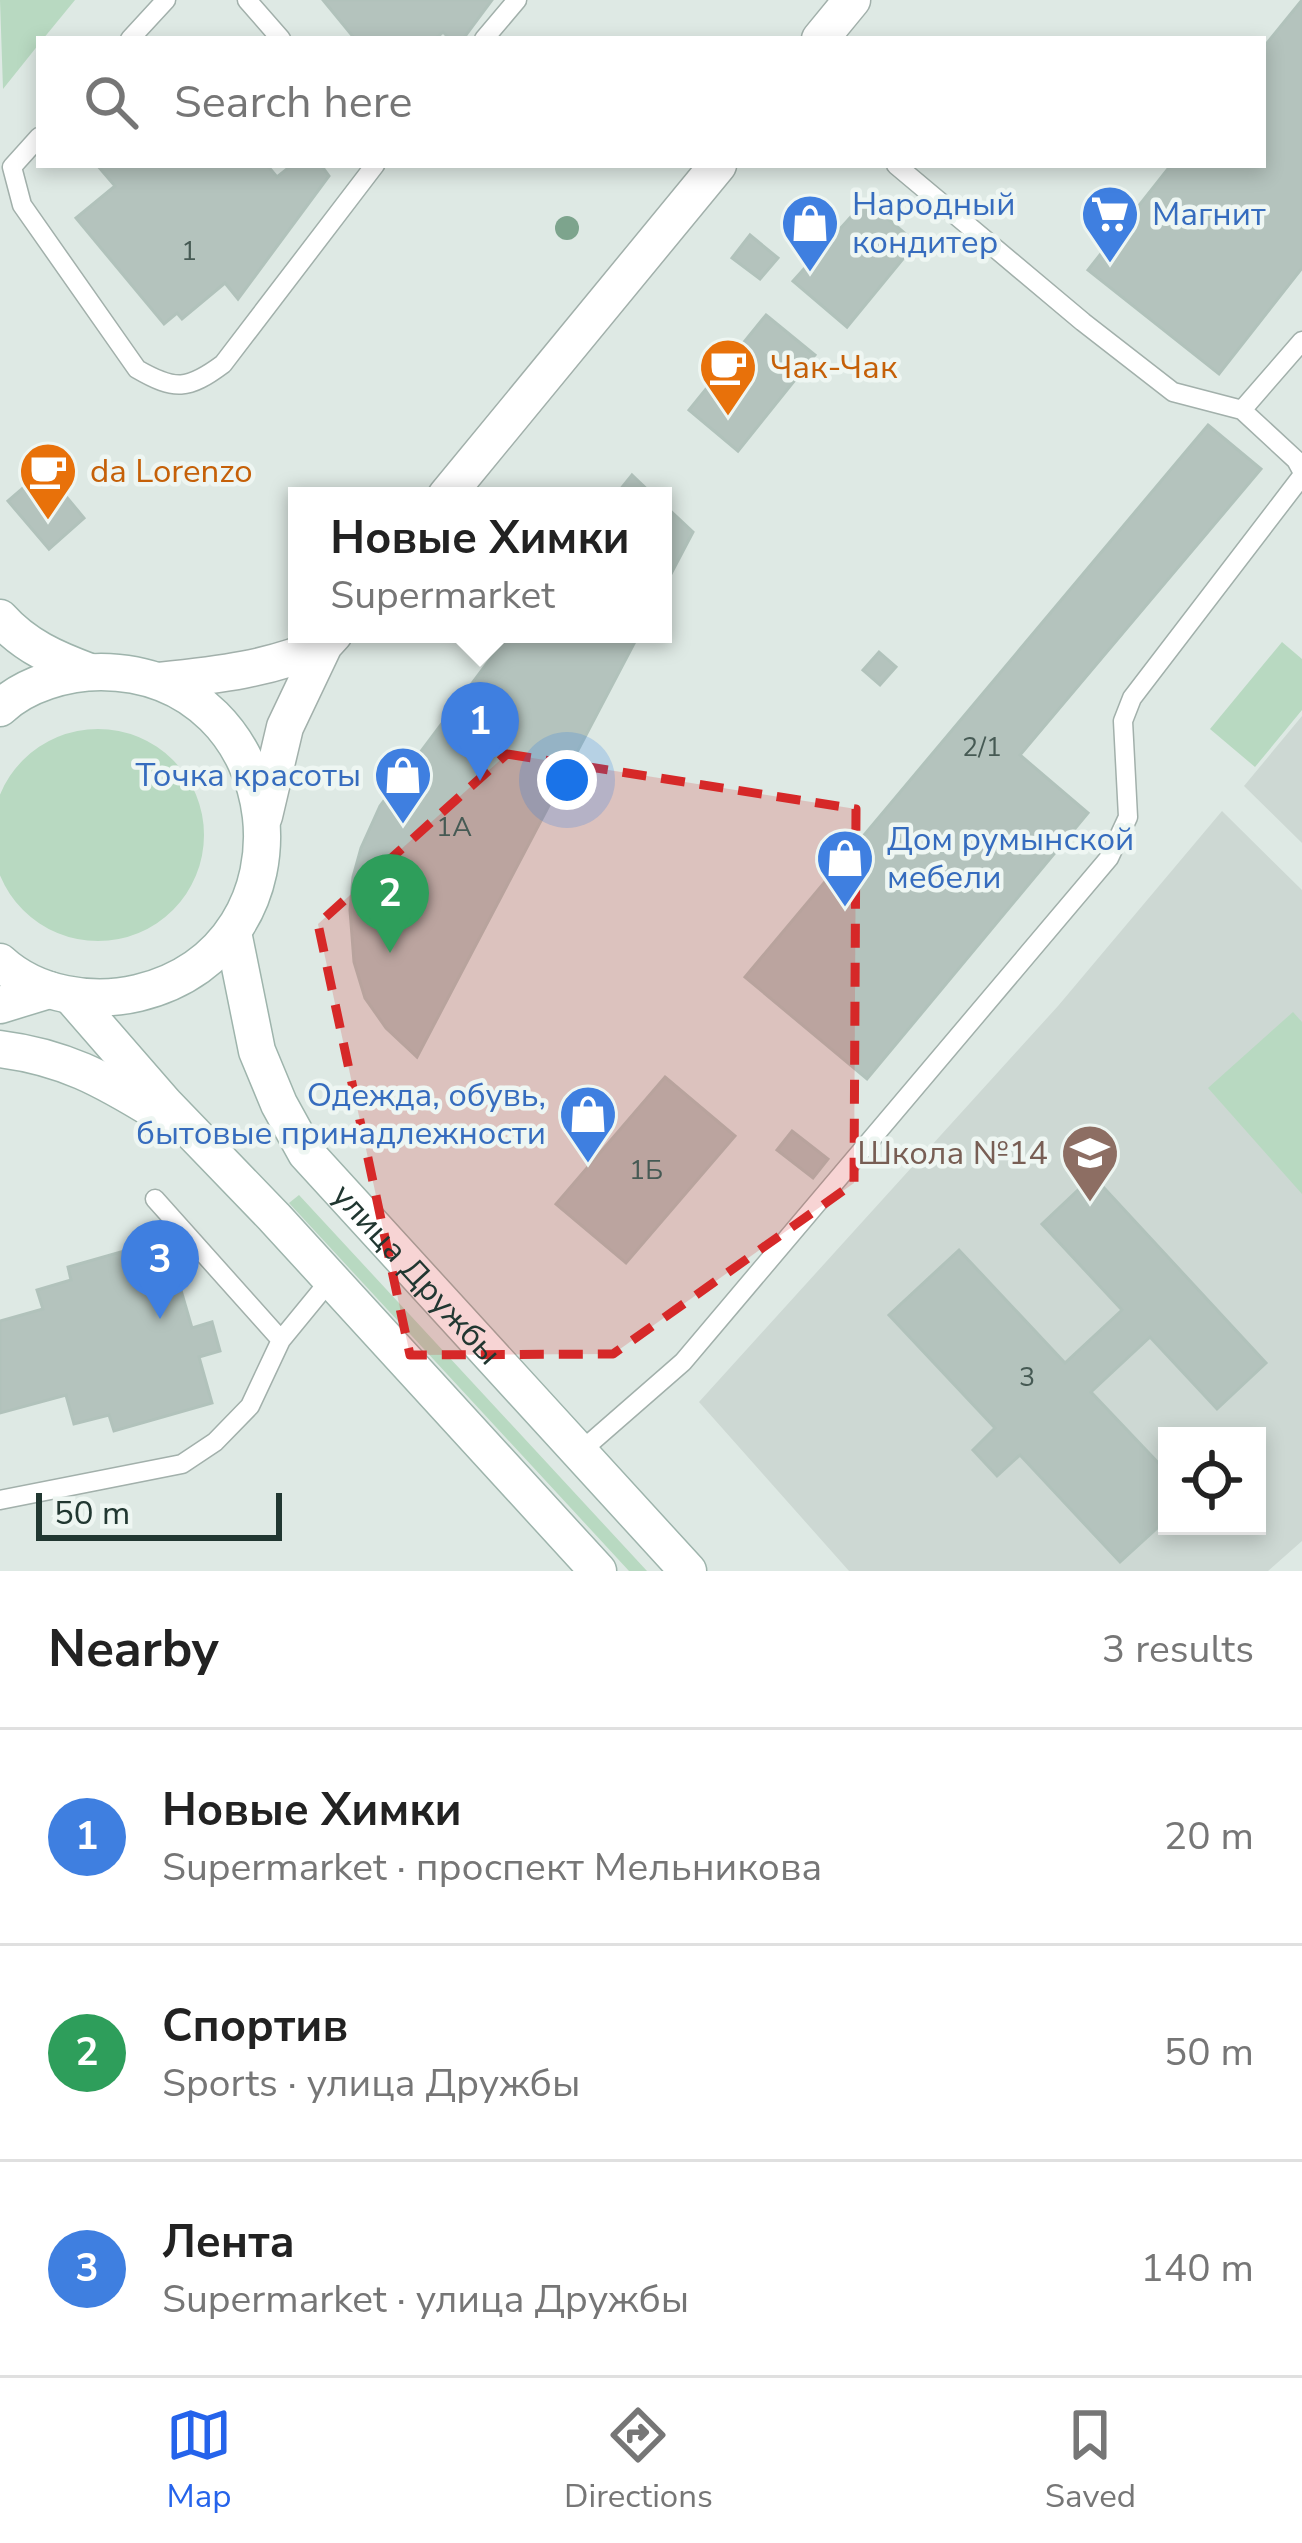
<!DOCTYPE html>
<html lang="en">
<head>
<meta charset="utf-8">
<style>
  :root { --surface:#fff; --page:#f6f6f6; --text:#222; --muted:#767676; --line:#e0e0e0; --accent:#2563eb }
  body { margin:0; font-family:"Nunito Sans",sans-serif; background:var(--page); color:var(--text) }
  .controls { position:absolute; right:36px; bottom:36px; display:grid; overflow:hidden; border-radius:0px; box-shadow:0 6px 18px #0003 }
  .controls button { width:108px; height:108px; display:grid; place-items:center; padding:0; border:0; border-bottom:3px solid var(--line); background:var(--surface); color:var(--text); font:60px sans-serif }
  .scale { position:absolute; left:36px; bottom:30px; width:246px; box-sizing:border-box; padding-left:12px; border:6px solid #213731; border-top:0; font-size:33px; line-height:42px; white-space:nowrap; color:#213731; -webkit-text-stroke:9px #eef6f2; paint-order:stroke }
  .you { position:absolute; left:567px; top:780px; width:42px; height:42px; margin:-30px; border:9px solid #fff; border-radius:50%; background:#1a73e8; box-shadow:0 0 0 18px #1a73e833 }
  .badge { display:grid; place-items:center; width:78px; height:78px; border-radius:50%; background:var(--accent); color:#fff; font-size:39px; font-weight:700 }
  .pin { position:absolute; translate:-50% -99px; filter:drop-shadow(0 3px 6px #0008) }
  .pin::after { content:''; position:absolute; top:63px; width:42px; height:36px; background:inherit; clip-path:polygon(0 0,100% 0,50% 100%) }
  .popup { position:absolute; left:288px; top:487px; width:384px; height:156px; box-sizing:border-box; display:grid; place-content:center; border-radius:0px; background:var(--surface); filter:drop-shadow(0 3px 9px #0005); font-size:39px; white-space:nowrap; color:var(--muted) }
  .popup b { font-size:45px; color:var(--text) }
  .popup::after { content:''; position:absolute; left:50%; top:100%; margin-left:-24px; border:24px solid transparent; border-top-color:var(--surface) }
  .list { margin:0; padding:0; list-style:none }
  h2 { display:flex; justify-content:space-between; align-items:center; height:156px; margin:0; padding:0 48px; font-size:51px }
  h2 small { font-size:39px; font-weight:400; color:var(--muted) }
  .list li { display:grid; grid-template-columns:78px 1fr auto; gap:36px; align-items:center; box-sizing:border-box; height:216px; padding:0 48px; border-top:3px solid var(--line) }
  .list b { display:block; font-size:45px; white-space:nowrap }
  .list p { margin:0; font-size:39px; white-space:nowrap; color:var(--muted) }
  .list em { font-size:39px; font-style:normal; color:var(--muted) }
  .icon { flex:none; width:66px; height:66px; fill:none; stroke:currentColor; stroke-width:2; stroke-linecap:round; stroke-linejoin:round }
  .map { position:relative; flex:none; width:1302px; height:1571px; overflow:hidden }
  .search { position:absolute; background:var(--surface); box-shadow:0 6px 18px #0003; left:36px; right:36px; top:36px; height:132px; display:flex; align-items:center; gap:30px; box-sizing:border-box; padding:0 42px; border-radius:0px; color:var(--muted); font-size:45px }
  .sheet { height:804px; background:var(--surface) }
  nav { display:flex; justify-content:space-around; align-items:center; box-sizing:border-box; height:168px; border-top:3px solid var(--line); background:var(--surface); font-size:33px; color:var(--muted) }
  nav a { display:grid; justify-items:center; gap:6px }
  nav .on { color:var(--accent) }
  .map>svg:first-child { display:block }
  .built { fill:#cdd8d3; fill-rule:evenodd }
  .green { fill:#b8d9c1 }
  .building { fill:#b4c3bd; stroke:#b1c2bb; stroke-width:3 }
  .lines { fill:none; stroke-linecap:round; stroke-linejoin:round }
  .service-casing { stroke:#a2b0ab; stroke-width:21 }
  .tertiary-casing { stroke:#a2b0ab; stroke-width:39 }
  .secondary-casing { stroke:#9eb4ac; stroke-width:39 }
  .service { stroke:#fff; stroke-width:18 }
  .tertiary { stroke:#fff; stroke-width:36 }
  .secondary { stroke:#fff; stroke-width:36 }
  .tree { fill:#7da48d }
  .marked { fill:#d62828; fill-opacity:0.2; stroke:#d62828; stroke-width:9; stroke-dasharray:24 15; stroke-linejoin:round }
  .labels { text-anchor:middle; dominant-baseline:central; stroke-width:9; stroke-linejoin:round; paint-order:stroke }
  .number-label { font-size:27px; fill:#465a54 }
  .shop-label { font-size:33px; fill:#366cbe; stroke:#eef6f2; text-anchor:start }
  .food-label { font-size:33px; fill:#c56008; stroke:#eef6f2; text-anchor:start }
  .education-label { font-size:33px; fill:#785e54; stroke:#eef6f2; text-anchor:end }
  .street-label { font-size:33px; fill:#213731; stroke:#eef6f2 }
</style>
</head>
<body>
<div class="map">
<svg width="1302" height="1571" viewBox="0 0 1302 1571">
  <rect width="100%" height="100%" fill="#dee9e4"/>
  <path class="built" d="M1302,716V843L1244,786Z
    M1222,811L1302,890V1541L1268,1571H849L699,1402L1058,1006ZM1167,1436H1257V1526H1167Z"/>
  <path class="green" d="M0,0H75L43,39H39V44L3,89Z
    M1282,642L1302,659V710L1255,767L1210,729Z
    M-8 835a106 106 0 1 1 212 0a106 106 0 1 1-212 0Z
    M1293,1012L1302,1022V1194L1208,1088Z
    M299,1195L647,1571H629L289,1203Z"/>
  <path class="building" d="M323,0H492L463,39H450L443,32L435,39H355Z
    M1302,0V268L1219,374L1088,270L1171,165H1263V48Z
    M97,165H267L277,177L292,165H321L329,176L238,299L225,283L182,319L177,313L164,324L76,218L115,186Z
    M866,200L916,243L847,327L793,281Z
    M750,235L778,258L760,279L732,258Z
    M766,315L815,355L738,451L689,410Z
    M1208,425L1261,469L1020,755L1088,813L867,1079L745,977Z
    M44,470L84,518L49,549L8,501Z
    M632,475L654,496H615Z
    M663,504L693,532L663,589Z
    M509,634H639L417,1057L386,1028L365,998L354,962L350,910L353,877L361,848L380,806Z
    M879,652L896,667L880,685L863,670Z
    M665,1077L735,1136L626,1263L556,1204Z
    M792,1131L828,1159L813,1178L777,1150Z
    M1093,1176L1266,1363L1217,1409L1150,1337L1091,1392L1167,1472V1519L1120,1562L1020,1455L997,1476L973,1450L995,1428L889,1315L959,1250L1065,1363L1122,1310L1042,1224Z
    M166,1239L192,1328L212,1322L220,1351L199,1357L212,1403L114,1431L109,1415L74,1424L66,1395L0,1413V1321L43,1309L37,1290L71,1280L68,1267Z"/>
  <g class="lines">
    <defs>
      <path id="service" d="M247,0L281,39
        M130,39L166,0
        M484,39L517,0
        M39,137L12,167L22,205L137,369C175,391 188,390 223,364L375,165
        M896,165L1083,322L1173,392L1242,410L1302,341
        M1242,410L1296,460L1302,471
        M155,1199L281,1340
        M581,1451L683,1362L1109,858L1128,817L1123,721L1132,698L1302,476
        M0,1500L182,1464L215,1442L250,1406L281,1340L331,1279"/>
      <path id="tertiary" d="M820,39L852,0
        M446,496L718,165
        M159,681C217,675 271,669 324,645
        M264,816L285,727L324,645L334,634"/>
      <g id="secondary">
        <path d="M0,618C25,646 55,659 90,672"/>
        <path d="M0,708C25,684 67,672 101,672C292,673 324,948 138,993C92,1004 36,995 0,962"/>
        <path id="s1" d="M233,932L257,1051L279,1104L306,1153L688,1571"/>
        <path d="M71,996L165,1104L274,1217L598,1571"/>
        <path d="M0,1005L49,990"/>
        <path d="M0,1049C64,1057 103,1079 157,1112"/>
      </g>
    </defs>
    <use href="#service" class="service-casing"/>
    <use href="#tertiary" class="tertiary-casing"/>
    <use href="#secondary" class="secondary-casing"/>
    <use href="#service" class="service"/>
    <use href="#tertiary" class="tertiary"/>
    <use href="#secondary" class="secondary"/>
  </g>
  <circle class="tree" cx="567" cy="228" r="12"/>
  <path class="marked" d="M507,754L856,809L854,1183L613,1354L410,1355L318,924Z"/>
  <defs>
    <symbol id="supermarket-pin" viewBox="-11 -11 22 30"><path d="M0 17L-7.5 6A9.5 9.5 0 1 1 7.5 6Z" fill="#3f7fe0" stroke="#eef6f2"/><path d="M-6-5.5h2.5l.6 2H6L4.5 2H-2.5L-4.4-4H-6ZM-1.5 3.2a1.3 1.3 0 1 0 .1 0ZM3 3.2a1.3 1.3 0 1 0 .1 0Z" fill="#fff"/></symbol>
    <symbol id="shop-pin" viewBox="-11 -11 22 30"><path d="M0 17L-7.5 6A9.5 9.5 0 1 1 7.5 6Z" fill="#3f7fe0" stroke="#eef6f2"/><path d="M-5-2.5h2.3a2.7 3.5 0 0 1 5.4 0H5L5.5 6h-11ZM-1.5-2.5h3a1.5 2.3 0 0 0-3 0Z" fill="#fff"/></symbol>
    <symbol id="cafe-pin" viewBox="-11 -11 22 30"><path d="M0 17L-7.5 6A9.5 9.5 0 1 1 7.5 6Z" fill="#e8710a" stroke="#eef6f2"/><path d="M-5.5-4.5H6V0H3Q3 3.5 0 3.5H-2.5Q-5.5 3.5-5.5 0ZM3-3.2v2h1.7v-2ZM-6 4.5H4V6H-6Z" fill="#fff"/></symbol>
    <symbol id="school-pin" viewBox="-11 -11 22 30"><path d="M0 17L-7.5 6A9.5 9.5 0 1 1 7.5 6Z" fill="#8d6e63" stroke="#eef6f2"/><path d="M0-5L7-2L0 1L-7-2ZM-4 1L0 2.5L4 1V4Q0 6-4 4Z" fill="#fff"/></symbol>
  </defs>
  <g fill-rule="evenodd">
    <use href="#supermarket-pin" x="1077" y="181" width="66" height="90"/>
    <use href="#shop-pin" x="777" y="190" width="66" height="90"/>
    <use href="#cafe-pin" x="695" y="334" width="66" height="90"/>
    <use href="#cafe-pin" x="15" y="438" width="66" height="90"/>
    <use href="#shop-pin" x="370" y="742" width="66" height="90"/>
    <use href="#shop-pin" x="812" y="825" width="66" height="90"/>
    <use href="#shop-pin" x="555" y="1081" width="66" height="90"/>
    <use href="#school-pin" x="1057" y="1120" width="66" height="90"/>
  </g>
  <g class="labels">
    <g class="number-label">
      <text x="189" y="251">1</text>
      <text x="982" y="747">2/1</text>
      <text x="454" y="827">1А</text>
      <text x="646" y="1170">1Б</text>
      <text x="1027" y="1377">3</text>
    </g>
    <g class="shop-label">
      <text x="852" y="204">Народный<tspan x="852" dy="38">кондитер</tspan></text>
      <text x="1152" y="214">Магнит</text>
      <text x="361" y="775" text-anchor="end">Точка красоты</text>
      <text x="887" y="839">Дом румынской<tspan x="887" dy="38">мебели</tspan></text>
      <text x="546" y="1095" text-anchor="end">Одежда, обувь,<tspan x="546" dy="38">бытовые принадлежности</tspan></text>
    </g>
    <g class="food-label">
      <text x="770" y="367">Чак-Чак</text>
      <text x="90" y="471">da Lorenzo</text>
    </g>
    <g class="education-label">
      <text x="1048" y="1153">Школа №14</text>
    </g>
    <g class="street-label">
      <text stroke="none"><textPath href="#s1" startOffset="399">улица Дружбы</textPath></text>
    </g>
  </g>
</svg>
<div class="controls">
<button><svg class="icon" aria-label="locate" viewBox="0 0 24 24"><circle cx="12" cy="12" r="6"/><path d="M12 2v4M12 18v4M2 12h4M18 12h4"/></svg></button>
</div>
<div class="scale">50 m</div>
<div class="you"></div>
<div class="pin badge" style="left:480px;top:781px;background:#3f7fe0">1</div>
<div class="popup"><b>Новые Химки</b>Supermarket</div>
<div class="pin badge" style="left:390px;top:953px;background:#2e9e5b">2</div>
<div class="pin badge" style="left:160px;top:1319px;background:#3f7fe0">3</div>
<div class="search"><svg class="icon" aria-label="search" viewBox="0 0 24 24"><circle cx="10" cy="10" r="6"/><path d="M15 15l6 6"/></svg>Search here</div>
</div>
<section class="sheet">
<h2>Nearby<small>3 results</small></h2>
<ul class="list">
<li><span class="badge" style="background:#3f7fe0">1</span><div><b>Новые Химки</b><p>Supermarket · проспект Мельникова</p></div><em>20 m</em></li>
<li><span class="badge" style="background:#2e9e5b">2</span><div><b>Спортив</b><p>Sports · улица Дружбы</p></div><em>50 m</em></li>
<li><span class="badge" style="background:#3f7fe0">3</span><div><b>Лента</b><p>Supermarket · улица Дружбы</p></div><em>140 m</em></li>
</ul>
</section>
<nav>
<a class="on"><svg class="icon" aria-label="map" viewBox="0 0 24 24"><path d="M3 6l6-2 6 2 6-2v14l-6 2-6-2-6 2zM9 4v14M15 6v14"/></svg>Map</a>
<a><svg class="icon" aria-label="directions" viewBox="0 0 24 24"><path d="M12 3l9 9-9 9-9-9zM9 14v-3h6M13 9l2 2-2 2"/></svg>Directions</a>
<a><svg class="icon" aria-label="saved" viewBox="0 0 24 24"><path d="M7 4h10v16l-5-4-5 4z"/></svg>Saved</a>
</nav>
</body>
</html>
